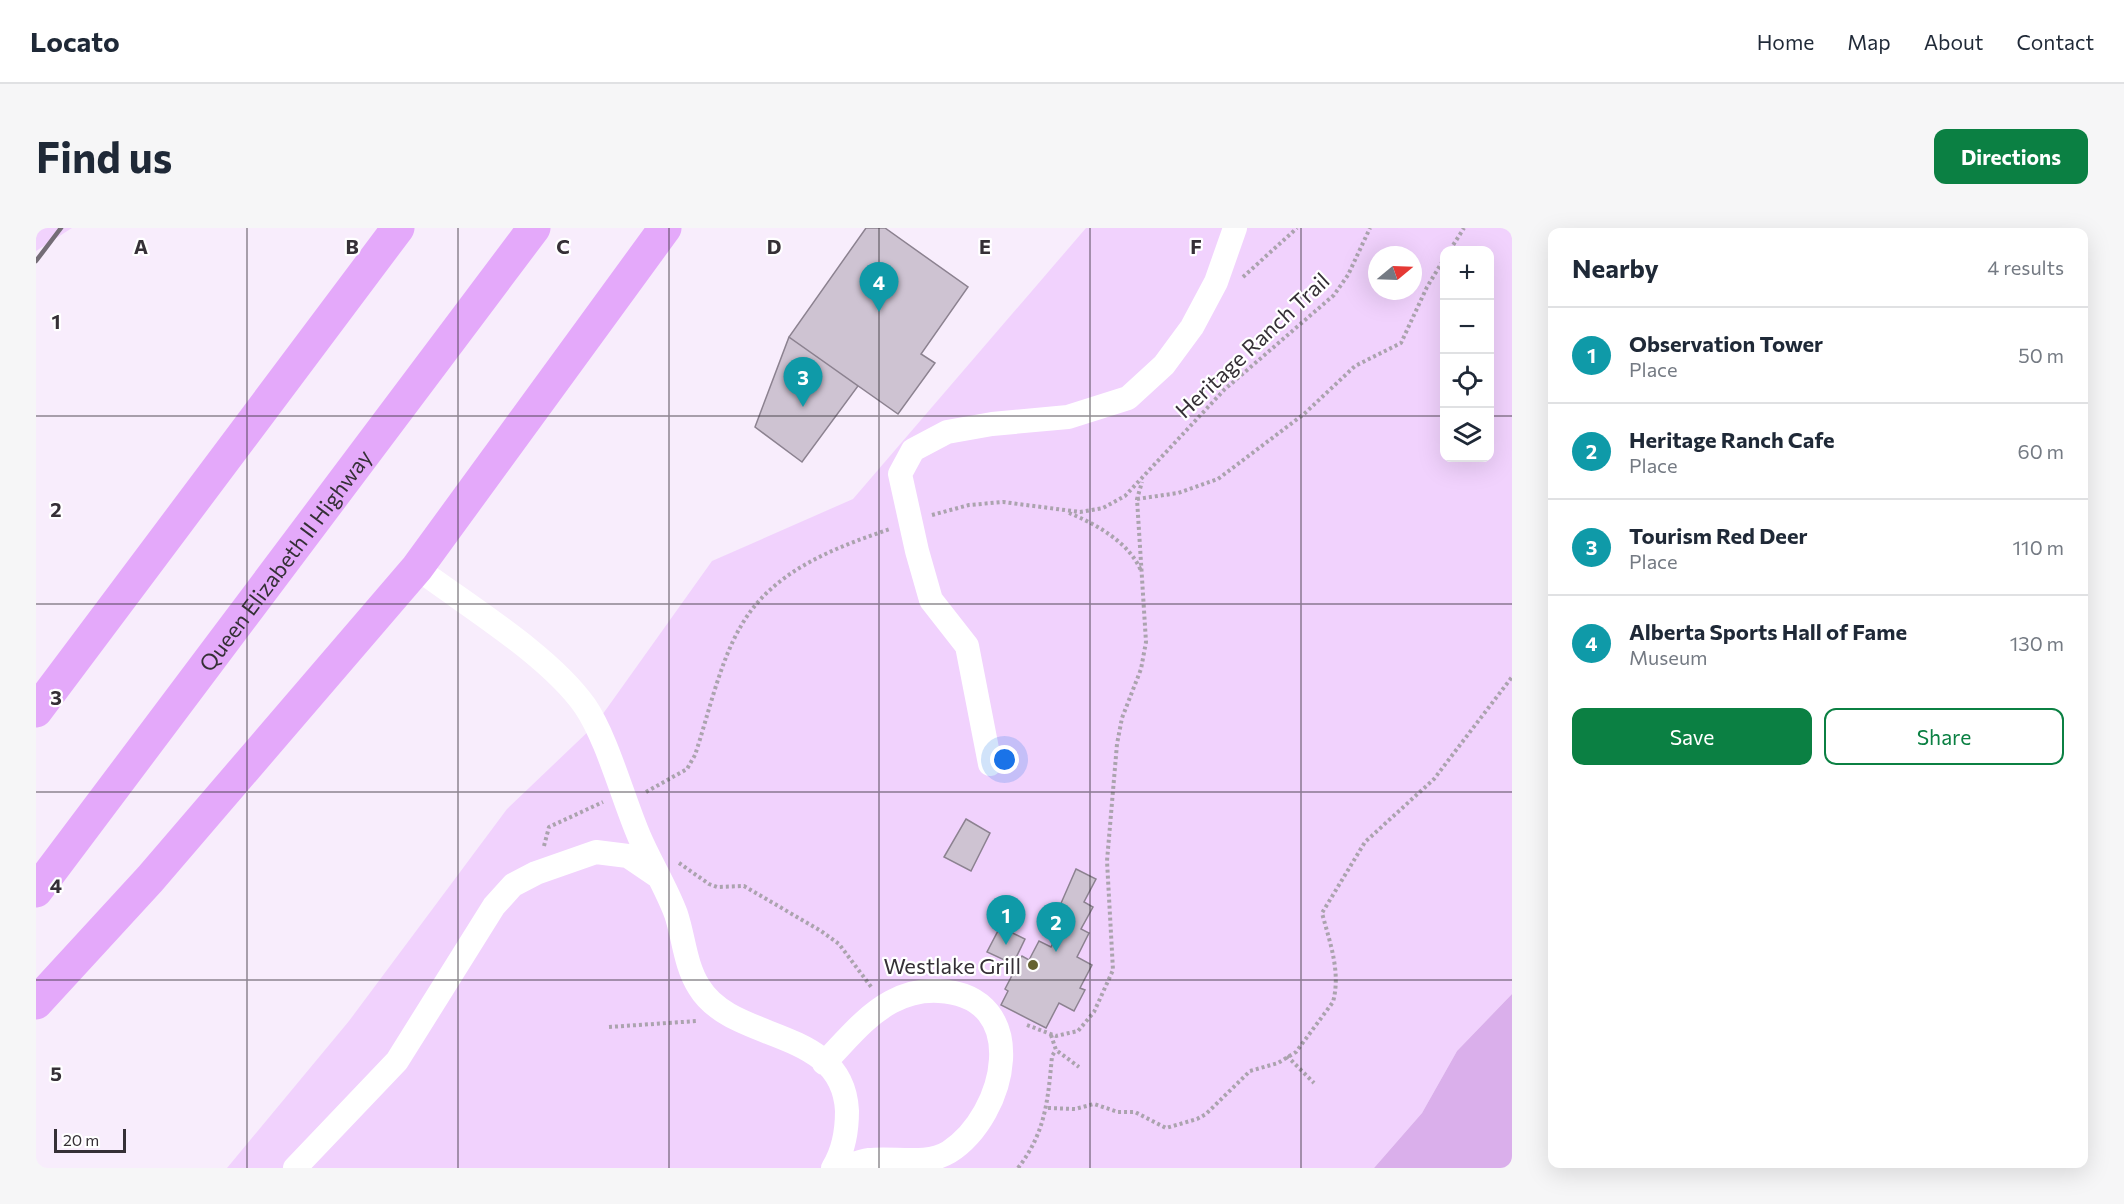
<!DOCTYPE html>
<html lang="en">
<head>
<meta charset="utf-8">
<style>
  :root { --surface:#fff; --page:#f6f6f7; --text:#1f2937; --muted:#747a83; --line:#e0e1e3; --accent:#0b8043 }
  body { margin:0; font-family:Commissioner,sans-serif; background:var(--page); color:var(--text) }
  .controls { position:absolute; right:18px; top:18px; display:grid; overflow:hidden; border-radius:12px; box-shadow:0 6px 24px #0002 }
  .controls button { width:54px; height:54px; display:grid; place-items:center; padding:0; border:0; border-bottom:2px solid var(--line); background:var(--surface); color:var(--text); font:30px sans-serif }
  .compass { position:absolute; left:1332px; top:18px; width:54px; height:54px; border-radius:50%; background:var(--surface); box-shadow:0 6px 24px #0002; rotate:71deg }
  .scale { position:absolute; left:18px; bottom:15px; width:72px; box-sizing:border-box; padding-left:6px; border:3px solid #353036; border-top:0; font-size:16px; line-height:21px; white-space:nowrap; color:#353036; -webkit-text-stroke:4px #fff; paint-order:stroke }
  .you { position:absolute; left:969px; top:532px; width:21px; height:21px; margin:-15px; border:4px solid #fff; border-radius:50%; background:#1a73e8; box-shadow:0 0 0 9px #1a73e833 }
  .badge { display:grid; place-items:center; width:39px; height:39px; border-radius:50%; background:var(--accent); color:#fff; font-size:20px; font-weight:700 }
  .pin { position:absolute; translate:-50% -50px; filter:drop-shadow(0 2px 3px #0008) }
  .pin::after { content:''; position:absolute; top:32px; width:21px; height:18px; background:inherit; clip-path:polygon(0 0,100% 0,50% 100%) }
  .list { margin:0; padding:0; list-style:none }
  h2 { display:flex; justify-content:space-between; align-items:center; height:78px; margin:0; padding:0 24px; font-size:26px }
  h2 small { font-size:20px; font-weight:400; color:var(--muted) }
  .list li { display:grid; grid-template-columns:39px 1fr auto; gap:18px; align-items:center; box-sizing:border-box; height:96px; padding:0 24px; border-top:2px solid var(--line) }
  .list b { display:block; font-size:22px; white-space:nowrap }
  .list p { margin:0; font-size:20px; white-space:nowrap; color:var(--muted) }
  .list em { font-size:20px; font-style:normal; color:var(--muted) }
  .actions { display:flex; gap:12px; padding:18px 24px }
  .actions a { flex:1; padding:14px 0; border:2px solid var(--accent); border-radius:12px; text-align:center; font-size:21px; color:var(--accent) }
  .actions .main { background:var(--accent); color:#fff }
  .icon { flex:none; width:33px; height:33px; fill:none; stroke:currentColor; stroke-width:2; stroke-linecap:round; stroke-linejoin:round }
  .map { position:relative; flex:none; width:1476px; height:940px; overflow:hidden; border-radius:12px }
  header { display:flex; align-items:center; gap:36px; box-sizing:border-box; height:84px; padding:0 30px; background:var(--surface); border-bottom:2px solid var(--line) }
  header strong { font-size:28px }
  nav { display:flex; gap:33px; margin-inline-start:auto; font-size:21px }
  .intro { display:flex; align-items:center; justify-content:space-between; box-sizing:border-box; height:144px; padding:0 36px }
  h1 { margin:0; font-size:42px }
  .button { padding:15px 27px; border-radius:12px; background:var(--accent); color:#fff; font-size:21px; font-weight:700 }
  main { display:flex; gap:36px; padding:0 36px }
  aside { flex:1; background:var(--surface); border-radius:12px; box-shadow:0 6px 24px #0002 }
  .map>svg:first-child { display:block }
  .green { fill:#f1d2fd; fill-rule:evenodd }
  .water { fill:#daafeb }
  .building { fill:#cec3d2; stroke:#8c8290; stroke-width:1.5 }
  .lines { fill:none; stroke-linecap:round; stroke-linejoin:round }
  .path { stroke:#aba3ae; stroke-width:4; stroke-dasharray:3 3; stroke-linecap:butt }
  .minor { stroke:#fff; stroke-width:24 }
  .highway { stroke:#e4a9fa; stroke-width:33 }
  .rail { stroke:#746d76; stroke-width:4.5 }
  .grid { fill:none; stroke:#353036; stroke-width:1.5; stroke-opacity:0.55 }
  .poi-dot { fill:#65622f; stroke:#fff; stroke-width:2 }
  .labels { text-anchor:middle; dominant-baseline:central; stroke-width:4.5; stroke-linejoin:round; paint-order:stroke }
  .street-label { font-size:22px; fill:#353036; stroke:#fff }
  .poi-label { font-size:22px; fill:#353036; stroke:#fff; text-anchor:end }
  .grid-label { font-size:20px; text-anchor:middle; font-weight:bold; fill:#353036; stroke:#fff; stroke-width:4.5; stroke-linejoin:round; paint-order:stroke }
</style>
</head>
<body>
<header>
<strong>Locato</strong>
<nav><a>Home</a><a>Map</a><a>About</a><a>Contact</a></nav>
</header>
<div class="intro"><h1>Find us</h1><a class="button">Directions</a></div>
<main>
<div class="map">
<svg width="1476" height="940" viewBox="0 0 1476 940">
  <rect width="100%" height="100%" fill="#f8edfc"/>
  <path class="green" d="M0,0H36L0,23Z
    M1050,0H1476V766L1421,823L1386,885L1338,940H191L313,793L471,581L559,497L676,333L817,271ZM1408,22H1454V230H1408ZM1341,27H1377V63H1341Z"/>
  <path class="water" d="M1476,766V940H1338L1386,885L1421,823Z"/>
  <path class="building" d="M830,0H849L932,59L885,126L899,135L862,186L753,109Z
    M753,109L822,158L766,234L719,199Z
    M930,591L954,605L935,643L908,629Z
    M1040,641L1060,651L1048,674L1057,679L1045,701L1053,705L1041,729L1056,737L1044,760L1049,762L1038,783L1023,775L1010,800L965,777L972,763L969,761L986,728L993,732L1003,713L1015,719L1028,693L1019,689Z
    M964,699L989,711L977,736L951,724Z"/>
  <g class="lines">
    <path class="path" d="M1414,22L1428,0
      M1207,49L1261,0
      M1101,271L1142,265L1182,251L1268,186L1319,138L1365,115L1391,59L1408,31
      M1033,285C1060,296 1094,315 1105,343
      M896,287L933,277L967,274L1044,284L1067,280L1089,268L1188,162L1298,67L1312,47L1334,0
      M610,564L651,541L659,527C672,488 684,433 705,398C736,343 798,320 854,301
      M508,618L513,599L567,574
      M643,635L673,656L681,659L708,658L785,703L803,716L836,760
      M991,797L1020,808L1042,803L1058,784L1077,742L1071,633L1081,516L1086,490L1105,441L1110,414L1101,271L1106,254
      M573,799L661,793
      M1015,807L1020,822L1043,839
      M1251,828L1278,855
      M1012,880L1039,881L1058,876L1082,884H1099L1130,900L1161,891L1170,886L1214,843L1242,835L1260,824L1297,774C1305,744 1294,715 1286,685L1329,614L1398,551L1476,449
      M982,940C1010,904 1012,871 1016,828L1020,822"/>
    <path class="minor" d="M381,340C432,378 513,427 549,478C571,510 587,571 603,608C614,634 630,659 640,686C648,710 649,737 663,759C697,816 807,798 811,883C811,902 807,924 797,940
      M954,536L931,418L895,372L881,323L864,246L877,222L911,204L956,196L1032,189L1092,170L1128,137L1156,99L1180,54L1199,0
      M788,835C809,814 829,788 855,774C870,766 887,762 903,763C997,768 971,887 913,924C890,938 859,929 833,932C824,933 816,937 807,940
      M259,940L361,833L458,678L477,657L500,645L560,624L592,628L620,647"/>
    <g class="highway">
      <path d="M0,483L362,0"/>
      <path id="s1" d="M0,663L498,0"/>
      <path d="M0,775L114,651L381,340L629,0"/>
    </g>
    <path class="rail" d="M0,33L25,0"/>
  </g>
  <path class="grid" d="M211,0V940M422,0V940M633,0V940M843,0V940M1054,0V940M1265,0V940M0,188H1408M1454,188H1476M0,376H1476M0,564H1476M0,752H1476"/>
  <circle class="poi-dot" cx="997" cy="737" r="6"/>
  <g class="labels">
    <g class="street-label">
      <text transform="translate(1216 117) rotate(-43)">Heritage Ranch Trail</text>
      <text stroke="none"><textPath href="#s1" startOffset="414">Queen Elizabeth II Highway</textPath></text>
    </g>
    <g class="poi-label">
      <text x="985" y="737">Westlake Grill</text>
    </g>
  </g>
  <g class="grid-label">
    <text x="105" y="26">A</text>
    <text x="316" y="26">B</text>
    <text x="527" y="26">C</text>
    <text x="738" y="26">D</text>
    <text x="949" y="26">E</text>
    <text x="1160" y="26">F</text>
    <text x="20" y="101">1</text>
    <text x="20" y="289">2</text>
    <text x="20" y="477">3</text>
    <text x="20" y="665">4</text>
    <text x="20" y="853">5</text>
  </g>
</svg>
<div class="controls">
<button>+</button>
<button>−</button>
<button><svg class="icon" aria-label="locate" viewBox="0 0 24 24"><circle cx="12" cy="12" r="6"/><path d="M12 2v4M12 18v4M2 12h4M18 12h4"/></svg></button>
<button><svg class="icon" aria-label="layers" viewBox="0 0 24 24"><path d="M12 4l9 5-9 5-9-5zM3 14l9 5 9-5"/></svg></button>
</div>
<svg class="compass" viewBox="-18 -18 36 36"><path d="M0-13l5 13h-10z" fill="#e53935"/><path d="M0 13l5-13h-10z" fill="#747a83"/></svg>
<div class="scale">20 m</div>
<div class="you"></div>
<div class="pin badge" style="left:970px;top:717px;background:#0f9aa8">1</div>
<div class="pin badge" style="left:1020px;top:724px;background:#0f9aa8">2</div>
<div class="pin badge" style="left:767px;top:179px;background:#0f9aa8">3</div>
<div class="pin badge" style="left:843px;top:84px;background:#0f9aa8">4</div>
</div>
<aside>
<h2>Nearby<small>4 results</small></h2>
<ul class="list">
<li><span class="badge" style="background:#0f9aa8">1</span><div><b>Observation Tower</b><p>Place</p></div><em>50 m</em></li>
<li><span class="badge" style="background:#0f9aa8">2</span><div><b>Heritage Ranch Cafe</b><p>Place</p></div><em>60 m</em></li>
<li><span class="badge" style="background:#0f9aa8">3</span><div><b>Tourism Red Deer</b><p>Place</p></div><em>110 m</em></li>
<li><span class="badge" style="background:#0f9aa8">4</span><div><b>Alberta Sports Hall of Fame</b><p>Museum</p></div><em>130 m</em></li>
</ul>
<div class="actions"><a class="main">Save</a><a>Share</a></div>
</aside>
</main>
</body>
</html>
